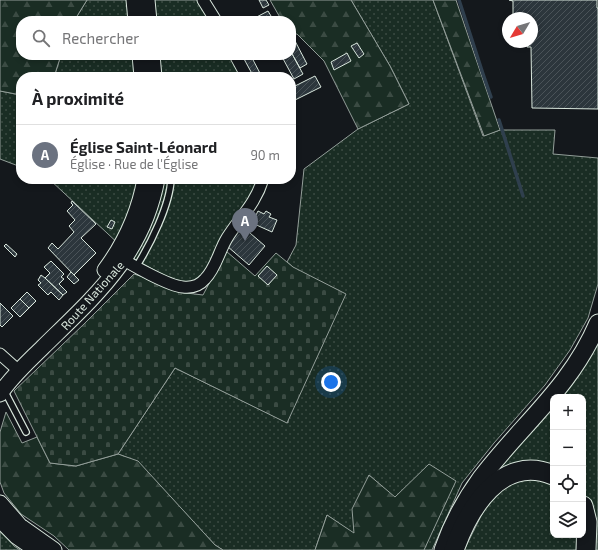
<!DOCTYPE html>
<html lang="fr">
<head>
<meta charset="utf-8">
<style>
  :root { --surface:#fff; --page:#f6f6f6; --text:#202124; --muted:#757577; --line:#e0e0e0; --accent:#0b8043 }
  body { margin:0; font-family:"Exo 2",sans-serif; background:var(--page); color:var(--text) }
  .controls { position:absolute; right:12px; bottom:12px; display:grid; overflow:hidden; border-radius:8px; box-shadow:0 2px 6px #0003 }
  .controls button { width:36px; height:36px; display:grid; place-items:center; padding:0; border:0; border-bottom:1px solid var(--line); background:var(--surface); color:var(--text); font:20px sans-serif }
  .compass { position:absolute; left:502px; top:12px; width:36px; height:36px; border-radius:50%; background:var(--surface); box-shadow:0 2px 6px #0003; rotate:232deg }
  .you { position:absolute; left:331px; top:382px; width:14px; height:14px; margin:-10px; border:3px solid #fff; border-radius:50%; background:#1a73e8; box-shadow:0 0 0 6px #1a73e833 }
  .badge { display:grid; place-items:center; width:26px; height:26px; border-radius:50%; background:var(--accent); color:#fff; font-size:13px; font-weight:700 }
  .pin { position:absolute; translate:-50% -33px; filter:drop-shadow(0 1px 2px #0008) }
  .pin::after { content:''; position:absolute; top:21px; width:14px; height:12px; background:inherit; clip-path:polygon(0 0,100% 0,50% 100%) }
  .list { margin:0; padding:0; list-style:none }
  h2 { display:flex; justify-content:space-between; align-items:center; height:52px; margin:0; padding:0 16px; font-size:17px }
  h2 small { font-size:13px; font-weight:400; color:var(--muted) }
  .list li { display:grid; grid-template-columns:26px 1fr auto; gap:12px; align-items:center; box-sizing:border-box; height:60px; padding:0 16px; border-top:1px solid var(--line) }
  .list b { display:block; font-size:15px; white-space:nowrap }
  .list p { margin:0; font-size:13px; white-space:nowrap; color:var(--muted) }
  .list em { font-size:13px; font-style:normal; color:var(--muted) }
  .icon { flex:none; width:22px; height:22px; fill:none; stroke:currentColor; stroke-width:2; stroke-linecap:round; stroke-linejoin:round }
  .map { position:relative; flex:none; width:598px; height:550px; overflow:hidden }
  .search { position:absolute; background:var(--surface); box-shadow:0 2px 6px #0003; left:16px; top:16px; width:280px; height:44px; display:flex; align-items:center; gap:10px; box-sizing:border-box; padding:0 14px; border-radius:16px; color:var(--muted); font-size:15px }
  .panel { position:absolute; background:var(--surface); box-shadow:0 2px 6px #0003; left:16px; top:72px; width:280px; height:112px; border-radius:16px }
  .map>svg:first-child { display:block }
  .green { fill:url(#green-dots); stroke:#939e99 }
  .forest { fill:url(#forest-firs); stroke:#939e99 }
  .cemetery { fill:url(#cemetery-stones); stroke:#939e99 }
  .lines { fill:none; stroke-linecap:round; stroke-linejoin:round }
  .stream { stroke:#2f3f4d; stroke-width:3.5 }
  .building { fill:url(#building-hatch); stroke:#d8e6dc }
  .lane-casing { stroke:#d8e6dc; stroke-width:8 }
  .street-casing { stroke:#d8e6dc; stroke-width:13 }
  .secondary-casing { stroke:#d8e6dc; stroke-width:17 }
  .primary-casing { stroke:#d8e6dc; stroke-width:19 }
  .highway-casing { stroke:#d8e6dc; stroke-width:21 }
  .lane { stroke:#14181c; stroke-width:5.5 }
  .street { stroke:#14181c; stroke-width:11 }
  .secondary { stroke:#14181c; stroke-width:15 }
  .primary { stroke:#14181c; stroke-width:17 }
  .highway { stroke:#14181c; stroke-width:19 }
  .labels { text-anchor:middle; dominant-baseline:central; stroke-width:3; stroke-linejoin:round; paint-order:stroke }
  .street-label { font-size:12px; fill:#d8e6dc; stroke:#14181c }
</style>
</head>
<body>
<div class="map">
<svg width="598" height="550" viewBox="0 0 598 550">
  <defs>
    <pattern id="green-dots" width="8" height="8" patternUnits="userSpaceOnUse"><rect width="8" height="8" fill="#1a2d24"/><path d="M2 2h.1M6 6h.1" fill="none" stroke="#3b4b43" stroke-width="1.8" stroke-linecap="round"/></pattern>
    <pattern id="forest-firs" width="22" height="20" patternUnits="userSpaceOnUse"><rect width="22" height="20" fill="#1a2d24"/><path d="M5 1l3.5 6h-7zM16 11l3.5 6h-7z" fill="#3b4b43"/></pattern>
    <pattern id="cemetery-stones" width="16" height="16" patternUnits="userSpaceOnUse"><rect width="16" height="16" fill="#1a2d24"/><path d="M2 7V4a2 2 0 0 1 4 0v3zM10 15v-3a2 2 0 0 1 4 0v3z" fill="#3b4b43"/></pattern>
    <pattern id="building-hatch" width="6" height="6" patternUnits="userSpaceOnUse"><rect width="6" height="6" fill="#2c363c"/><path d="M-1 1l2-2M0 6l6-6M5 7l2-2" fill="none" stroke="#4a5358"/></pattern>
  </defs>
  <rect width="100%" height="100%" fill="#14181c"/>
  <path class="green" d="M87,0H198L210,21H74Z
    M351,0H433L483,136L500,130H555L553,154L598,158V284L588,318L570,350L545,385L494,443L462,483L432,550H424L426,543L395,498L369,475L354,534L327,515L315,550H223L215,545L138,462L118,454L175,368L288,423L293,267L287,262L296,245L304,169L358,129L409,104L390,66Z
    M61,55H229L242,77H54Z
    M0,91L21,95V167L0,159Z
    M49,179H258L251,196L208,271L199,280L187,284L167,277L136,260Z
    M598,337V550H464L483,512L495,494L496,471L553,403V535H583V397H558Z
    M0,529L14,546L20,550H0Z"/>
  <path class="forest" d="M0,0H87L74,21H21V55H61L54,77H21V95L0,91Z
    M270,0H351L390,66L409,104L358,129L324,61L297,34H291V21H282Z
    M433,0H456L500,130L484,136Z
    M6,412L22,443L37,437L50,463L76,466L118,454L138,461L215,545L223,550H69L54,536L21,514L4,493L0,482V432Z
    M429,464L456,481L424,550H315L327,515L354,533L352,509L369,475L395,497Z"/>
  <path class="cemetery" d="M226,251L255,276L276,253L293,267L346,294L287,423L175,368L118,454L76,466L50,463L14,391L84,324L134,274L149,279L178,292L203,295Z"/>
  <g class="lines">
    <path class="stream" d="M459,0L483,74L491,97
      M499,120L523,196"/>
  </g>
  <path class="building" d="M259,0H266L269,5L263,8Z
    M509,0H597V8H598V109L532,108L531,47H527V42H532V18H513V1Z
    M268,11L274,21H249Z
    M294,39L307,64L300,68L291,52V40Z
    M357,43L364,54L359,58L351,46Z
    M291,52L303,74L294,79L281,55H291Z
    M347,53L351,61L334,70L331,62Z
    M251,56L262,77H253L244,60Z
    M315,76L321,87L291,102V88Z
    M72,201L96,224L81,238L96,253L74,275L48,248L52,243L58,249L74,232L69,226L75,220L67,211L73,205L71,203Z
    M258,211L264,214L266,211L271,214L269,217L277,220L272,232L252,223Z
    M111,220L115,222L112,229L107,227Z
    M239,227H243L265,246L249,265L227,246L235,236L236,231Z
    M6,244L17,254L15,257L4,246Z
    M51,261L64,274L61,277L64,279L59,284L67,292L63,295L45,278L50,273L44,267Z
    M267,266L277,275L268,285L258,276Z
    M71,272L79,280L74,284L67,277Z
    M41,275L45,278L63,295L59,300L51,292L48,295L38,285L41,283L38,280Z
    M27,292L36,301L29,308L20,299Z
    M20,299L29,308L20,317L11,308Z
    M0,303L13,316L2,327L0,325Z"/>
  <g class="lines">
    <defs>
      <path id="lane" d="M136,267C150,245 170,205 171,179
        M4,390L26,432"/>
      <path id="street" d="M203,0L216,21
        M235,55L247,77
        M118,256C131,265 169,286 183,287C192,288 200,285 205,279C216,268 219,251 227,238C240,217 255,205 263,179
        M0,354L19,371"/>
      <path id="secondary" d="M134,0L136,21
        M147,0L149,21
        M140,55L142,77
        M152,55L154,77
        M105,270C125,243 139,212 145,179
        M0,394C12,376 28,362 43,347C96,295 143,255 157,179
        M0,503L20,526L54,550
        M0,520L16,536L36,550"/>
      <path id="primary" d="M443,550C452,524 465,500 481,478C522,424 571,387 598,323"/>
      <path id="highway" d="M583,506L587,522L586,550
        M454,550C468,510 501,453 553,475"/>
    </defs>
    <use href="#lane" class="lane-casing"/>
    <use href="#street" class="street-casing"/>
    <use href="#secondary" class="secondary-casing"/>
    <use href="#primary" class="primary-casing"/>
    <use href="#highway" class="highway-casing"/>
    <use href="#lane" class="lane"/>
    <use href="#street" class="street"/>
    <use href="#secondary" class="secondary"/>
    <use href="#primary" class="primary"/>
    <use href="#highway" class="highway"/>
  </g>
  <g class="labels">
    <g class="street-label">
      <text transform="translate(92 295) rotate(-48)">Route Nationale</text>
    </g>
  </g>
</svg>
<div class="controls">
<button>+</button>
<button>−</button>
<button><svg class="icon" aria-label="locate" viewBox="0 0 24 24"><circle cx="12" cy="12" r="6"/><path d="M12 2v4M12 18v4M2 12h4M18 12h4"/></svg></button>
<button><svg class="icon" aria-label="layers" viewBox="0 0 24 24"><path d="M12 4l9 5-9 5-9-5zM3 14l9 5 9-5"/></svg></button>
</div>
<svg class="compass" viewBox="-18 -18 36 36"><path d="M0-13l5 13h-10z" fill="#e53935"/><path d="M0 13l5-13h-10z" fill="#757577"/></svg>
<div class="you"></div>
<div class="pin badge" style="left:245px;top:241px;background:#6b7280">A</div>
<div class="search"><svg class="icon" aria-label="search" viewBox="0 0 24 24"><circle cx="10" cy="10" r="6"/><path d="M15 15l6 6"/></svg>Rechercher</div>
<section class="panel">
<h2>À proximité<small></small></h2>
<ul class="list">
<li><span class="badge" style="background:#6b7280">A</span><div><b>Église Saint-Léonard</b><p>Église · Rue de l'Église</p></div><em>90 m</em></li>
</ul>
</section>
</div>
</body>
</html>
